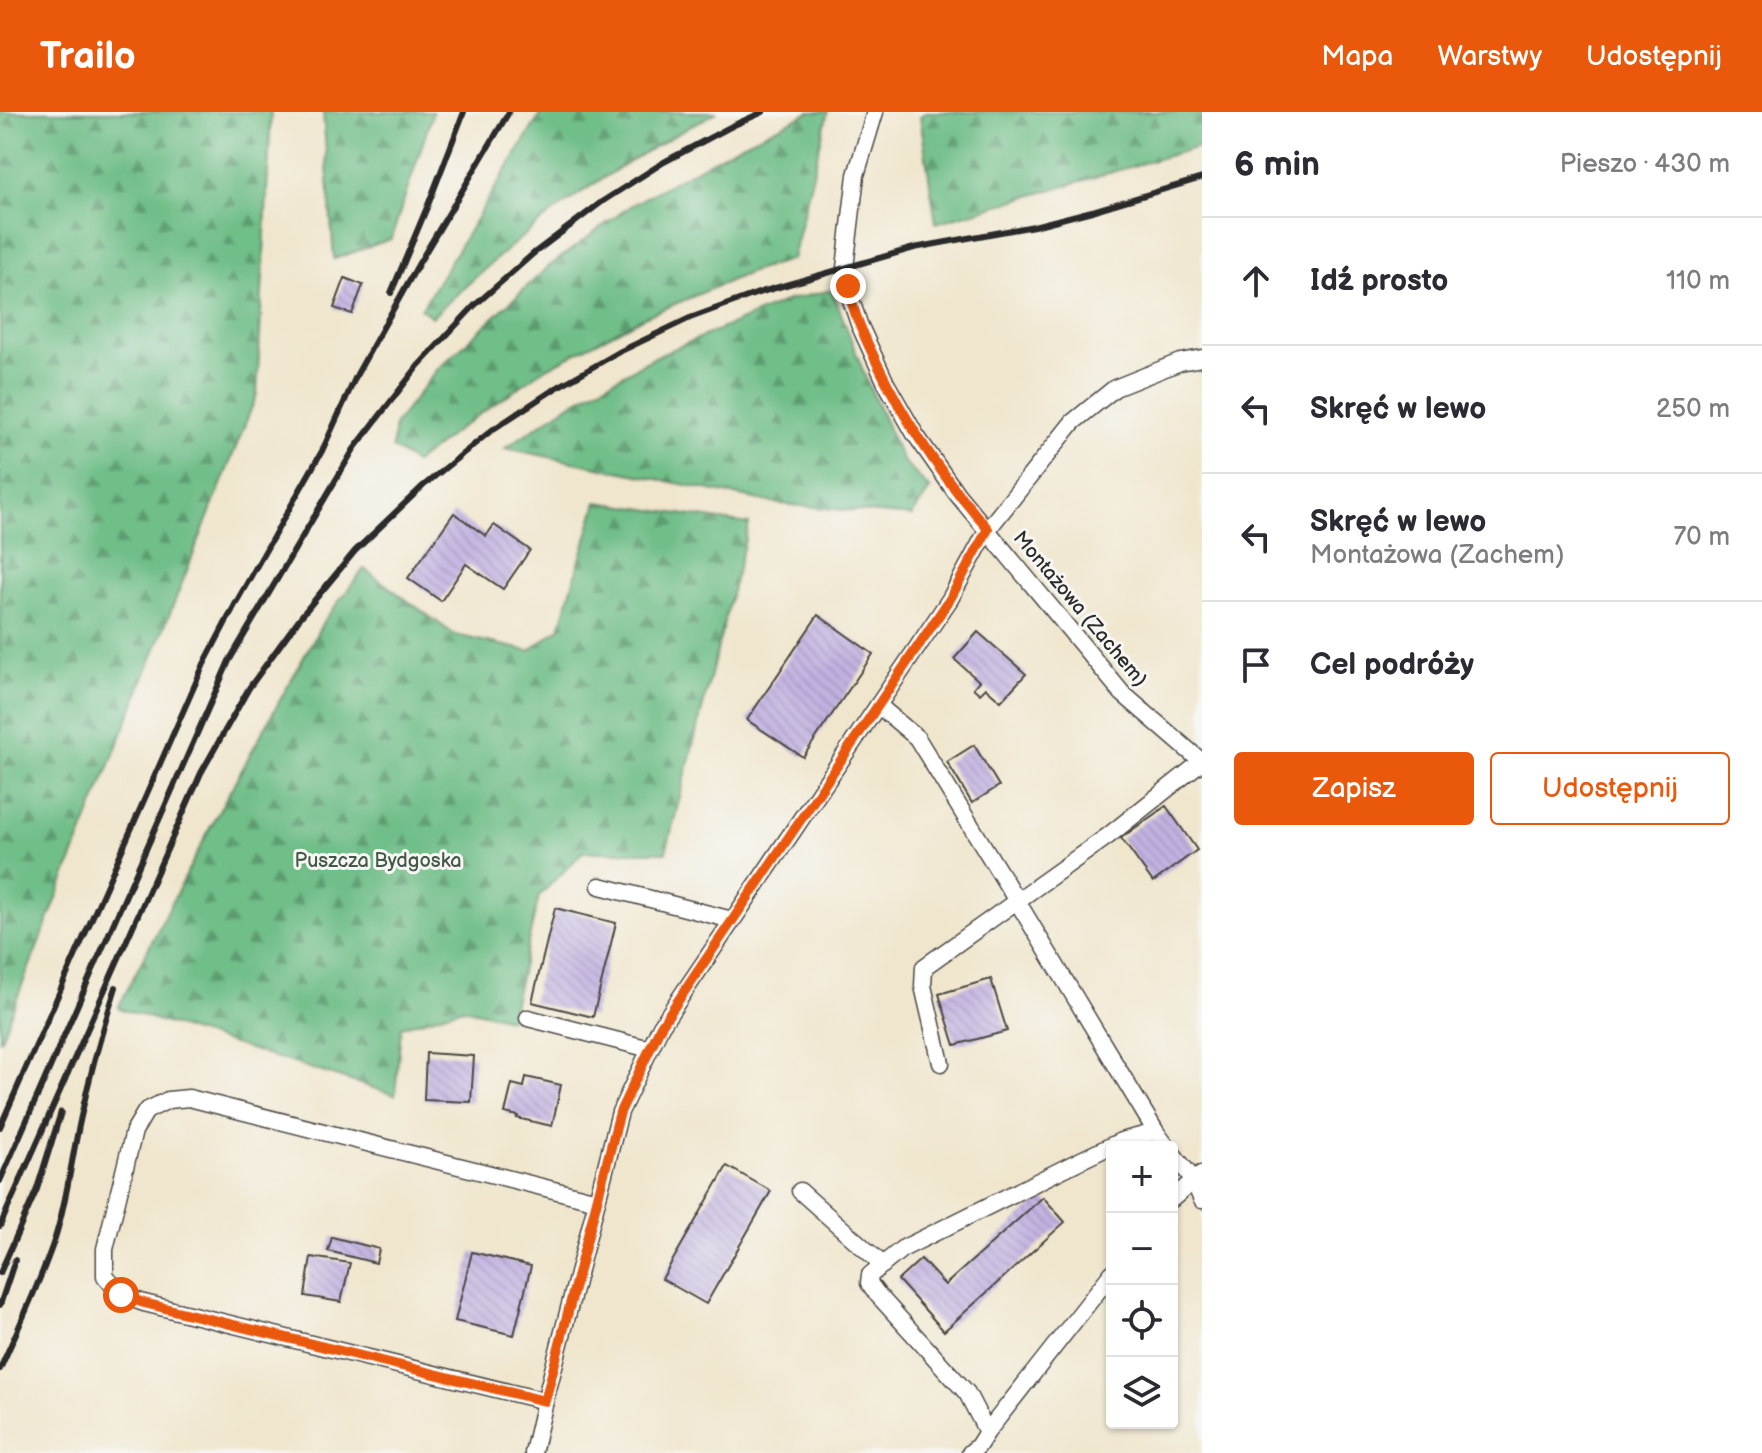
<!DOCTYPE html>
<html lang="pl">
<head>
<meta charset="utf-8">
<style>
  :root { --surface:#fff; --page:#f2f2f3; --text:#2b2b33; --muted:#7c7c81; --line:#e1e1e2; --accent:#ea580c }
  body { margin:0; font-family:"Balsamiq Sans",sans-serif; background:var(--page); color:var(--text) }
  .controls { position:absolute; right:24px; bottom:24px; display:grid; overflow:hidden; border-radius:8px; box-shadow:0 2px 6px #0004 }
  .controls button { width:72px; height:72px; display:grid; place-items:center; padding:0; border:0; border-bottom:2px solid var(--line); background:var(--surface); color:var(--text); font:40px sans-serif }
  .stop { position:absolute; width:24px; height:24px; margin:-18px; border:6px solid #ea580c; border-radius:50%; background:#fff }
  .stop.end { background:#ea580c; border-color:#fff; box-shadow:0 2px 8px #0008 }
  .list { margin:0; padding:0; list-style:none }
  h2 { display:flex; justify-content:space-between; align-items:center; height:104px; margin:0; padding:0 32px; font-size:34px }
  h2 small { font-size:26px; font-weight:400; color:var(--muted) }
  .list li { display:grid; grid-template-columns:52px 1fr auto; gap:24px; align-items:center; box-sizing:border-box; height:128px; padding:0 32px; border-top:2px solid var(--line) }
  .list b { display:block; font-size:30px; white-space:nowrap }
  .list p { margin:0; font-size:26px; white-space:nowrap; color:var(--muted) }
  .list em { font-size:26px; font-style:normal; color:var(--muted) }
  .actions { display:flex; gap:16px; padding:24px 32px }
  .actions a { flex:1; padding:18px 0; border:2px solid var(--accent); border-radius:8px; text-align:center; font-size:28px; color:var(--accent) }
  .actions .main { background:var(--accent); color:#fff }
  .icon { flex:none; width:44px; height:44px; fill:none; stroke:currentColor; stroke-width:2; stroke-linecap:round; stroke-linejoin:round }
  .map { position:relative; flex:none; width:1202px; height:1341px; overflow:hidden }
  header { display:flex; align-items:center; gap:48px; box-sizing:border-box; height:112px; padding:0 40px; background:var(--accent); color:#fff }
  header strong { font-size:38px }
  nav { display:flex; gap:44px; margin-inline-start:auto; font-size:28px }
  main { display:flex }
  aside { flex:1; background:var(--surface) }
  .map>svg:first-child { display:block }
  .forest { fill:url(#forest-firs); stroke:#4e745a; stroke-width:2 }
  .building { fill:url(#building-back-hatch) }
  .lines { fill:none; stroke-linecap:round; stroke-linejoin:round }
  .lane-casing { stroke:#494743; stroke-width:19 }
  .lane { stroke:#fff; stroke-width:16 }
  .rail { stroke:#2b2b2b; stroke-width:6 }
  .route { stroke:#ea580c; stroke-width:10 }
  .labels { text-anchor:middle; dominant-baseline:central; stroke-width:6; stroke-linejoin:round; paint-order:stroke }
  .street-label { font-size:20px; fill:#2b2b2b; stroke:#f6f6f2 }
  .park-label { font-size:20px; fill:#435849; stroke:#f6f6f2 }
</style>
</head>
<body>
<header>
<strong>Trailo</strong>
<nav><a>Mapa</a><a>Warstwy</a><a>Udostępnij</a></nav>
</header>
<main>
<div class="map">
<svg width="1202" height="1341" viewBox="0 0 1202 1341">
  <defs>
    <pattern id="forest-firs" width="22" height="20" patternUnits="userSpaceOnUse" patternTransform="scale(2)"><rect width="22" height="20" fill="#70be88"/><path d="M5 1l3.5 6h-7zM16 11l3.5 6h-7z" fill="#5c9b6f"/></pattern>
    <pattern id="building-back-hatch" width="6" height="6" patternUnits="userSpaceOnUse" patternTransform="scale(2)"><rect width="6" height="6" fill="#c1b1e0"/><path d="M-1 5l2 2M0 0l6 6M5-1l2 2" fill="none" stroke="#a698c0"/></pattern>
  </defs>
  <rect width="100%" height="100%" fill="#f6f6f2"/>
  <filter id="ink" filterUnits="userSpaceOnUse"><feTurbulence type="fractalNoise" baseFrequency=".0125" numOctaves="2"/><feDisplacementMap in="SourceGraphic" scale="16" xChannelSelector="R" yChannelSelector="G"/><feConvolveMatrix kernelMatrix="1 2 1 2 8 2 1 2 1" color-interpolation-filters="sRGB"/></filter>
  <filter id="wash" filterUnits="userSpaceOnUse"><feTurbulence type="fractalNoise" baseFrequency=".006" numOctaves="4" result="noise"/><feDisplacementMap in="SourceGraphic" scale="32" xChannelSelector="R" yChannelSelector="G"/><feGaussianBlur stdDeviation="1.8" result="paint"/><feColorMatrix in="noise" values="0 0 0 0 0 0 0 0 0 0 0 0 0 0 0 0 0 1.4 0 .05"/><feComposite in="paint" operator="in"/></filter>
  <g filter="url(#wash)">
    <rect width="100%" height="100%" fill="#f0e6cd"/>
    <path class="forest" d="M0,0H271L257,282L0,929Z
      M323,0H433L391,127L334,147Z
      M542,0H717C670,25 623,52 579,82C526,118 479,162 432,205L421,197Z
      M810,0H828L792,147L751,160L644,205L545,257L460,316L415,351L392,336L395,312L437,258L548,155L630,94L740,33Z
      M925,0H1202V34L936,111L920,5Z
      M832,178L867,269L902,348L930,377L912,404L779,392L505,336L575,289L657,244L789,188Z
      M597,390L749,412L666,740H583L539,784L510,907L463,896L401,915L395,983L118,896L214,708L323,510L364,457L455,523L529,539L560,516Z"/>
    <g id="blocks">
      <path class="building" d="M345,166L363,173L352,202L334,196Z
        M454,401L486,424L494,413L530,438L503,477L466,452L441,489L408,466Z
        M818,503L873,542L803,645L747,608Z
        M978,520L1026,562L1001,589L986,576L980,582L973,576L979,569L954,547Z
        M974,633L999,674L972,691L947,650Z
        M1166,694L1197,738L1153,770L1121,726Z
        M555,796L616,811L593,905L532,890Z
        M991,867L1007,919L955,933L939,882Z
        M426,941L474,944L471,990L424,988Z
        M526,965L561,973L552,1014L517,1006L518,1004L505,1001L512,972L524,975Z
        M727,1054L771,1079L706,1192L662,1167Z
        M1043,1085L1065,1110L944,1219L898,1168L921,1147L945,1173Z
        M332,1125L379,1137L376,1151L328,1139Z
        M472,1140L531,1154L514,1223L455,1209Z
        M311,1145L350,1151L341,1190L305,1184Z"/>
    </g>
  </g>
  <g filter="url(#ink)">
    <use href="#blocks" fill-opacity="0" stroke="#494743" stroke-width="2"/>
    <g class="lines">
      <defs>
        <path id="lane" d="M875,0L856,63L845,156L851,188L859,212L886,271L915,322L957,382L1122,581L1202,650
          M878,593L917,626L1017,789L1156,1020L1167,1035
          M600,774L732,808
          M528,906L650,937
          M941,951L923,874L924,855L1108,724L1201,650
          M1172,1041L1193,1067L1202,1088
          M800,1079L883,1153
          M1172,1087L1201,1062
          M545,1289L144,1191L121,1183L105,1164V1137L134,1019L146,999L168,988L189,986L597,1089
          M987,1320L967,1281L878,1183L869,1171L870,1163L902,1137L1077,1050L1121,1029L1156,1020
          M533,1341L545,1289L620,1000L661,914L950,487L988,417L1073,310L1115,276L1180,250L1202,246
          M970,1341L978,1334L987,1320L1112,1161"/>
      </defs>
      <use href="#lane" class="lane-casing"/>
      <use href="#lane" class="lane"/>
      <path class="rail" d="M391,181L428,93L464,0
        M0,1015L204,552L238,487L322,339L357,262L419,151L509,0
        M0,1069L229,549L354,337L418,254L474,194L534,141L603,89L664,50L732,14L763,0
        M0,1114L201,661L249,576L299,507L355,439L423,374L492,318L556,276L619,240L690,206L758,181L914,136L1034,114L1092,99L1202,66
        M0,1161L37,1077L61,1000
        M0,1193L15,1148
        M0,1257C19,1214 40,1171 55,1126C68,1085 72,1042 82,1000C91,958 103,916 116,875"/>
    </g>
  </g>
  <g class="lines" filter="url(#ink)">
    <path class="route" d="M121,1183L144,1191L545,1289L620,1000L661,914L950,487L988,417C943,366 905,310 876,249C864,224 853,201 848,174"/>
  </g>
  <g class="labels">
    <g class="street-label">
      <text transform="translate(1080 497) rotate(50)">Montażowa (Zachem)</text>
    </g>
    <g class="park-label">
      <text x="378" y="749">Puszcza Bydgoska</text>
    </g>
  </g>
</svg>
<div class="controls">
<button>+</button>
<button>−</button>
<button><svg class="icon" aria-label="locate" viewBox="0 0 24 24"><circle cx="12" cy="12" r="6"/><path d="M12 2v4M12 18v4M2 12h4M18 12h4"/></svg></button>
<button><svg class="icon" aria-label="layers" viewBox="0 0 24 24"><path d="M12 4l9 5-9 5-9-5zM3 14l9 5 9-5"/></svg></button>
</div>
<div class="stop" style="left:121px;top:1183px"></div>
<div class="stop end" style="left:848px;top:174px"></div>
</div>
<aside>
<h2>6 min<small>Pieszo · 430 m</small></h2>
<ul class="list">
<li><svg class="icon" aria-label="ahead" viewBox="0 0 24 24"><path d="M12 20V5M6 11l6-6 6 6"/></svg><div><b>Idź prosto</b></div><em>110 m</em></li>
<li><svg class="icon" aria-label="left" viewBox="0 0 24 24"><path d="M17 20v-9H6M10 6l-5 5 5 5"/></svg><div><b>Skręć w lewo</b></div><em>250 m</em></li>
<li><svg class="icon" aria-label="left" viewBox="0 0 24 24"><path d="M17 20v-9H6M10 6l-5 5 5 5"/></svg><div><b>Skręć w lewo</b><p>Montażowa (Zachem)</p></div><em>70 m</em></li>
<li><svg class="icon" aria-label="arrive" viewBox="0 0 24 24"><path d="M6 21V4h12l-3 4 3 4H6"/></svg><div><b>Cel podróży</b></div></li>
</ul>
<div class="actions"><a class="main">Zapisz</a><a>Udostępnij</a></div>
</aside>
</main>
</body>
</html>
